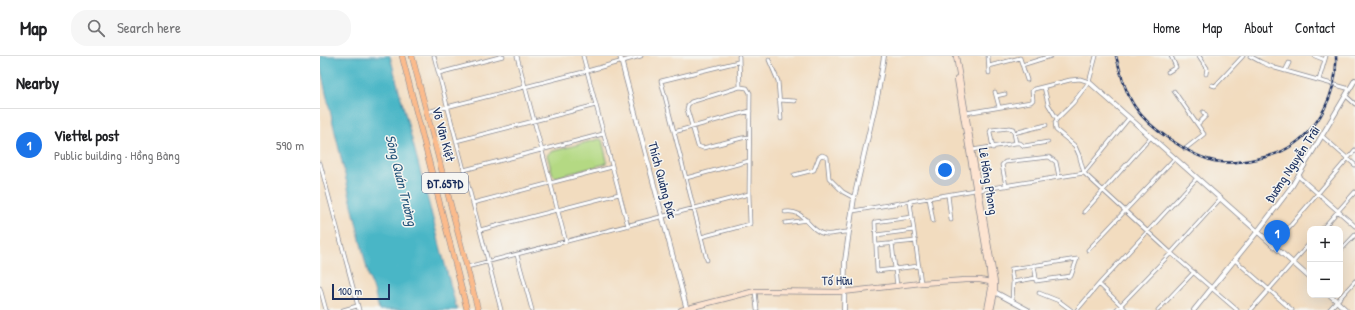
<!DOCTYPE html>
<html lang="en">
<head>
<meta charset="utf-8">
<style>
  :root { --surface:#fff; --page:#f6f6f6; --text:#202124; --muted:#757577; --line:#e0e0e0; --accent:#1a73e8 }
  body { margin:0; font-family:"Patrick Hand",sans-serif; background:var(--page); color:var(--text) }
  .controls { position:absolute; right:12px; bottom:12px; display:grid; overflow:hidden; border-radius:8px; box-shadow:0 4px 16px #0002 }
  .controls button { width:36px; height:36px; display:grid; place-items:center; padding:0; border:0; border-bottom:1px solid var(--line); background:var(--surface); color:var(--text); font:20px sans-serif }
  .scale { position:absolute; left:12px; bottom:10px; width:58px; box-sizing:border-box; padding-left:4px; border:2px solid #1b2f5e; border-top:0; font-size:11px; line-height:14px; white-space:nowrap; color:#1b2f5e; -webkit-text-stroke:3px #f6f6f2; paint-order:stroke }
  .you { position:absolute; left:625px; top:114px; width:14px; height:14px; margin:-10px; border:3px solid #fff; border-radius:50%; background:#1a73e8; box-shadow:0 0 0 6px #1a73e833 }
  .badge { display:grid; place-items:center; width:26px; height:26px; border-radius:50%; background:var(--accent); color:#fff; font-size:13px; font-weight:700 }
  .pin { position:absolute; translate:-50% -33px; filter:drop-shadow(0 1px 2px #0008) }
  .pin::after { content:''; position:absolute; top:21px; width:14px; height:12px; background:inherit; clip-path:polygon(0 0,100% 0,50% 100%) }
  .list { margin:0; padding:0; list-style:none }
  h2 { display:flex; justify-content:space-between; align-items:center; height:52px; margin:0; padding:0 16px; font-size:17px }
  h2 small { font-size:13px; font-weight:400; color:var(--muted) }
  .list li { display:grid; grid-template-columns:26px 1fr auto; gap:12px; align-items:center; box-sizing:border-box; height:72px; padding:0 16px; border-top:1px solid var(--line) }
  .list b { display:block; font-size:15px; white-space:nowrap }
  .list p { margin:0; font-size:13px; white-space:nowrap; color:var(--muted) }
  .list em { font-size:13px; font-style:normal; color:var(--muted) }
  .icon { flex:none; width:22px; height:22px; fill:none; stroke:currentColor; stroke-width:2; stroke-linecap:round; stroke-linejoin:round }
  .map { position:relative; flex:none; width:1035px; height:254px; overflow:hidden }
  header { display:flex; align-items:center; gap:24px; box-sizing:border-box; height:56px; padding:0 20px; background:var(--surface); border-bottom:1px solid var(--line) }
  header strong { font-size:19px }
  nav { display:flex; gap:22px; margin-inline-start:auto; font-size:14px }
  .search { width:280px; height:36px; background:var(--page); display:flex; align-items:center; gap:10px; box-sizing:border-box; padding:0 14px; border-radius:16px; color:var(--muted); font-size:15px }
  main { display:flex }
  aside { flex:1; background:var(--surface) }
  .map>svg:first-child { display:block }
  .green { fill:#b4d983; stroke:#688470 }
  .water { fill:#4ab6c6; stroke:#327292 }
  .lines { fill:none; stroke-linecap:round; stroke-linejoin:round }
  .minor-casing { stroke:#86868e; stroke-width:4.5 }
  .tertiary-casing { stroke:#86868e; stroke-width:5.5 }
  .secondary-casing { stroke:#86868e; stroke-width:6 }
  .primary-casing { stroke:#86868e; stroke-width:6 }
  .minor { stroke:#fff; stroke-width:3 }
  .tertiary { stroke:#fff; stroke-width:4 }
  .secondary { stroke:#fde4d1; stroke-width:4.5 }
  .primary { stroke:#fbbb8c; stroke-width:5 }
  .rail-casing { stroke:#1b2f5e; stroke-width:2.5 }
  .rail { stroke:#f6f6f2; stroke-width:1; stroke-dasharray:3; stroke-linecap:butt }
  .labels { text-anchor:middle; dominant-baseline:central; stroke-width:3; stroke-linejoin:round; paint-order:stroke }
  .shield { fill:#f6f6f2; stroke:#5d6b8a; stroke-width:1 }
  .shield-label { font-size:12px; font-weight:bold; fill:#1b2f5e }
  .street-label { font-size:13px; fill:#1b2f5e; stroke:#f6f6f2 }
  .water-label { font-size:14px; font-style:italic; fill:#29587d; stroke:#f6f6f2 }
</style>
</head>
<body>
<header>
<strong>Map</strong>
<div class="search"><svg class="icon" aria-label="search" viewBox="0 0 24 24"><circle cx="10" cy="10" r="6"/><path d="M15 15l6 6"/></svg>Search here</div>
<nav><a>Home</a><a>Map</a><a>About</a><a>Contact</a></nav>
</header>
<main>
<aside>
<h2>Nearby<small></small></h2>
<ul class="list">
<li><span class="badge">1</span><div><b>Viettel post</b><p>Public building · Hồng Bàng</p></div><em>590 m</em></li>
</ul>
</aside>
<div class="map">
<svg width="1035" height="254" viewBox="0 0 1035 254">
  <rect width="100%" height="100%" fill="#f6f6f2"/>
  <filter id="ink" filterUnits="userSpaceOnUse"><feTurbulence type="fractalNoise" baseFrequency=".025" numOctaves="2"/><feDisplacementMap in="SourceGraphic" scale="8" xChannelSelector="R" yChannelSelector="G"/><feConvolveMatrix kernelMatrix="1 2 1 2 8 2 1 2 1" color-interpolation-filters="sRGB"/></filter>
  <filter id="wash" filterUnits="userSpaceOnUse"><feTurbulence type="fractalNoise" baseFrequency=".012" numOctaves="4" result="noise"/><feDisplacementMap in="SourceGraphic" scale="16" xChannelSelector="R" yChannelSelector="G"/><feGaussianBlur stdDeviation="0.9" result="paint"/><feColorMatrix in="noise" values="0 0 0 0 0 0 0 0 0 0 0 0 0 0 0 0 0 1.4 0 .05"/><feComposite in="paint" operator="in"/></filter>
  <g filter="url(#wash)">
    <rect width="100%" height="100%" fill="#f2dcbf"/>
    <path class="green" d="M279,83L282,84L287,105L285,108L236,121L233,119L227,99L230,96Z"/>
    <path class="water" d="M0,0H70L137,254H59L54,234L49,222L5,33L0,9Z"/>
  </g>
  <g filter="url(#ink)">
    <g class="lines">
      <defs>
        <path id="minor" d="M114,0L181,254
          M197,0L246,186
          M263,0L308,170
          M419,0L420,31
          M668,0L669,17
          M776,0L769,26L753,47L737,63L735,66L736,74L755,90L759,99L764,117L851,197L917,254
          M879,0L887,12L886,18
          M930,0L941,6L955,12L1030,33
          M995,0L1005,4
          M449,4L458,25L461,63
          M702,9L731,0
          M669,10L700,2L707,24
          M965,15L969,7
          M848,16L856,11L851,0
          M119,17L183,0
          M999,24L1006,0
          M892,29L895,30L923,0
          M724,31L728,48L737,63
          M854,35L884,78L865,93
          M675,36L679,51
          M676,40L685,38
          M1026,40L1035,48
          M459,44L475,45
          M107,56L267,15L321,0
          M646,57L711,46L713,44L712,35L714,33L750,24L760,23L769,26
          M878,68L886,60L883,56
          M354,76L430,55
          M694,77L696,87
          M1002,80L1035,109
          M136,85L276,49
          M673,92L670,76L671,74L689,72L693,73L694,77L726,69
          M652,94L696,87H700L704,90L728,86
          M0,107L39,254
          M144,114L283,78
          M474,119L494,114L499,101L502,99L507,101L509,122L523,136L534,142
          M978,120L1035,170
          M366,122L429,105
          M686,130L682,109L685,106L729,101L736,106L739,121
          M659,134L764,117L809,62
          M628,139L631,164
          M609,142L613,165
          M590,146L601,227
          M153,147L292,111
          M533,155L655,134
          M465,156C484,153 486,170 501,177C510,181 520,175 529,176
          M764,156L831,81
          M592,161L555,166L557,215L599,210
          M465,167L487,164
          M1002,173L1035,136
          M160,174L299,138
          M556,179L594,174
          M381,181L430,168L429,138L430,37L427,32L420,31L371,46L368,49L367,53L378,90L383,92L422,82L429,81
          M572,187L577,230
          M557,189L596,185
          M954,189L1035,94
          M768,194L855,102
          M1020,195L1035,179
          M197,199L212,254
          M387,204L341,25L418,6
          M915,204L972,254
          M714,209L716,222
          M147,211L429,138
          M779,228L806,254
          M0,232L6,254
          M435,235L437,254
          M719,237L739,245L751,254
          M692,245L693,226L691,213L757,203L751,220L716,225V222L693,226
          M23,254L37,250
          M757,254L779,228L877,122
          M796,254L851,197L901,142
          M838,254L874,216
          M931,254L990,187
          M1009,254L1035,225"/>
        <path id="tertiary" d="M300,0L367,254
          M769,26L990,222
          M673,235L708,254
          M1010,239L1026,254
          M524,254L525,205L529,176L534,142L558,37L564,0
          M874,254L938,175L972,130L1035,24"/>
        <path id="secondary" d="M636,0L675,227V236L671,254
          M637,23L669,213L671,233L667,254
          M361,254L435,235L523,236L601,227L646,224H660L675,227"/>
        <path id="primary" d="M82,0L147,254
          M92,0L158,254"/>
      </defs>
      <use href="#minor" class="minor-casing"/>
      <use href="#tertiary" class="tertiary-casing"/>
      <use href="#secondary" class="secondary-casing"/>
      <use href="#primary" class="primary-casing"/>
      <use href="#minor" class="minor"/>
      <use href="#tertiary" class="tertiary"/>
      <use href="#secondary" class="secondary"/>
      <use href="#primary" class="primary"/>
      <defs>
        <path id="rail" d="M796,0C801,18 805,36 815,51C823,63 836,74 848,82C863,92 877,101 894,105C908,108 923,106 936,103C947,101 958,98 968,92C999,74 1018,36 1016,0"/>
      </defs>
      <use href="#rail" class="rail-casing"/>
      <use href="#rail" class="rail"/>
    </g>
  </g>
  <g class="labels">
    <rect class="shield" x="102" y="117" width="46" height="20" rx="3"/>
    <g class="shield-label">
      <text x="125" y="127">ĐT.657D</text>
    </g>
    <g class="street-label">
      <text transform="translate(124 78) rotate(75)">Võ Văn Kiệt</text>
      <text transform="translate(972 108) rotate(-57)">Đường Nguyễn Trãi</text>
      <text transform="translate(343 124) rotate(75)">Thích Quảng Đức</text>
      <text transform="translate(669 125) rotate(81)">Lê Hồng Phong</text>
      <text transform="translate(517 224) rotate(-1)">Tố Hữu</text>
    </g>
    <g class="water-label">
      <text transform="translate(82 124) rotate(76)">Sông Quán Trường</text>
    </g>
  </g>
</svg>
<div class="controls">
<button>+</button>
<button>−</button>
</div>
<div class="scale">100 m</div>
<div class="you"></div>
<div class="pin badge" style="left:957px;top:197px">1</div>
</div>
</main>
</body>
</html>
